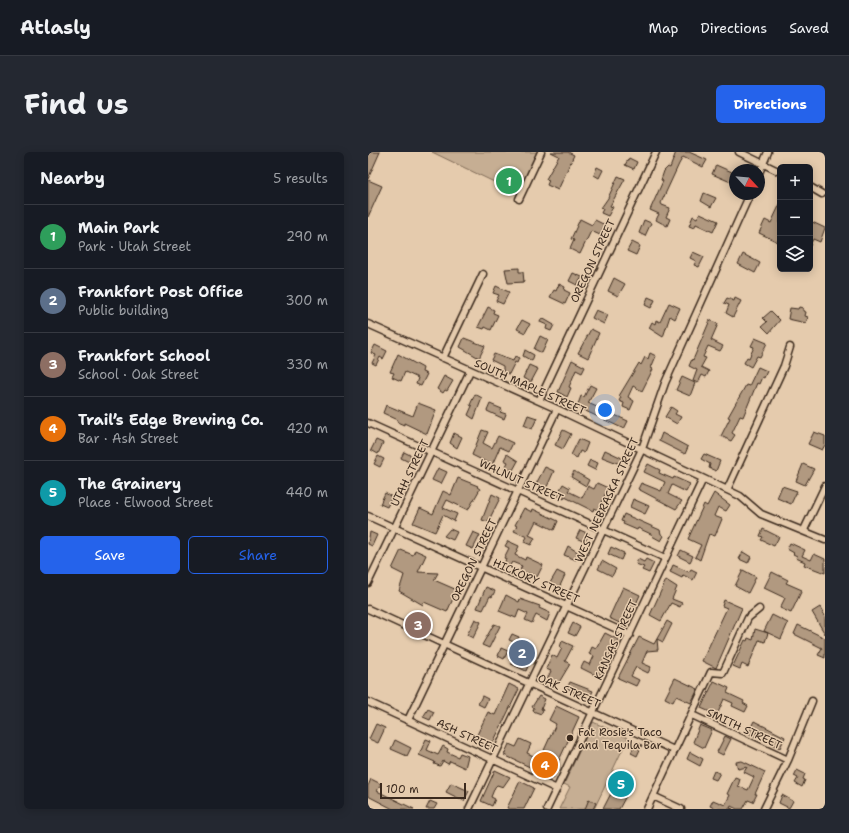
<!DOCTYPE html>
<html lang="en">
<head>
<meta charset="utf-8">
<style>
  :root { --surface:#171b24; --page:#242831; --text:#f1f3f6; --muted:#9ea1a6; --line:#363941; --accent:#2563eb }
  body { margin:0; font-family:"Shantell Sans",sans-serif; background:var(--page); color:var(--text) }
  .controls { position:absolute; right:12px; top:12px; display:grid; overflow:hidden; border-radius:6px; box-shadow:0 2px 10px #0003 }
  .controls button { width:36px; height:36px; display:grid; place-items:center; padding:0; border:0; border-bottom:1px solid var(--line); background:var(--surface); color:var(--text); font:20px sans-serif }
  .compass { position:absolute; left:361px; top:12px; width:36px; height:36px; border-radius:50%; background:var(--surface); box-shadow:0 2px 10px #0003; rotate:116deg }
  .scale { position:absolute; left:12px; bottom:10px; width:86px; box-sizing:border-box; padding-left:4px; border:2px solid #3b2a1e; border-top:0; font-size:11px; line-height:14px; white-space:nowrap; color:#3b2a1e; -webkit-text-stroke:3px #e5cbad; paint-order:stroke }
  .you { position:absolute; left:237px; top:258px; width:14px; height:14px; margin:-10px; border:3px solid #fff; border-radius:50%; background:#1a73e8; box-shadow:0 0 0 6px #1a73e833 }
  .badge { display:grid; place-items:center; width:26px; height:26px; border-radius:50%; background:var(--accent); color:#fff; font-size:13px; font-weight:700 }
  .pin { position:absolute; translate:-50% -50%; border:2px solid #fff; box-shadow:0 1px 4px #0006 }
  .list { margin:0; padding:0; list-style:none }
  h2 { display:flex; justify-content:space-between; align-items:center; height:52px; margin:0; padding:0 16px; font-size:17px }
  h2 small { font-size:13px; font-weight:400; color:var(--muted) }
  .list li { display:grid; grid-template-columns:26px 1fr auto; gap:12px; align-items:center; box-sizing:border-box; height:64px; padding:0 16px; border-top:1px solid var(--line) }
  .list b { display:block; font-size:15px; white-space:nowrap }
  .list p { margin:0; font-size:13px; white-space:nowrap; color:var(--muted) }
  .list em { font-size:13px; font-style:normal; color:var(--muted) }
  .actions { display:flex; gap:8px; padding:12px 16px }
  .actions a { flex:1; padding:9px 0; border:1px solid var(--accent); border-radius:6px; text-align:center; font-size:14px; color:var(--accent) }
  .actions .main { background:var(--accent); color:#fff }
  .icon { flex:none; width:22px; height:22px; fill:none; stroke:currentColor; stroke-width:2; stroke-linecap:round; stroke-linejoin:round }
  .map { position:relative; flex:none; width:457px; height:657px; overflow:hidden; border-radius:6px }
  header { display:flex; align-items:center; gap:24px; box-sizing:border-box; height:56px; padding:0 20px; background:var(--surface); border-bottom:1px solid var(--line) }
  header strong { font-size:19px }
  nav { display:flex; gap:22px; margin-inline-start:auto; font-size:14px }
  .intro { display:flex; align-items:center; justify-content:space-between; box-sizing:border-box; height:96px; padding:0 24px }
  h1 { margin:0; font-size:28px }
  .button { padding:10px 18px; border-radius:6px; background:var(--accent); color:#fff; font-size:14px; font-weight:700 }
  main { display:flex; gap:24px; padding:0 24px }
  aside { flex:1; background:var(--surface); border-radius:6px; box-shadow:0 2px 10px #0003 }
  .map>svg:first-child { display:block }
  .green { fill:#c6ae93; stroke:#806c58 }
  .building { fill:#b19980; stroke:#3b2a1e }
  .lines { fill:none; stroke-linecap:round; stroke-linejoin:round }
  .minor-casing { stroke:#3b2a1e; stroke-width:9 }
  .minor { stroke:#e5cbad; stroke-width:6 }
  .poi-dot { fill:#3b2a1e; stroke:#e5cbad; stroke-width:1.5 }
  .labels { text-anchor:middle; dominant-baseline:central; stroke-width:3; stroke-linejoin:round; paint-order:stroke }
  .street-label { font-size:11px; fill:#3b2a1e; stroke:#e5cbad }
  .poi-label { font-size:11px; fill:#3b2a1e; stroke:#e5cbad; text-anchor:start }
</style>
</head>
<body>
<header>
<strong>Atlasly</strong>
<nav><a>Map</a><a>Directions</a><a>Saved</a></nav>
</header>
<div class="intro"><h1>Find us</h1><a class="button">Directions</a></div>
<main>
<aside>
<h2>Nearby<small>5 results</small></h2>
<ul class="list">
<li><span class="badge" style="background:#2e9e5b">1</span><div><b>Main Park</b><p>Park · Utah Street</p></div><em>290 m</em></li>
<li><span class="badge" style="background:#5c6f8a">2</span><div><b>Frankfort Post Office</b><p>Public building</p></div><em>300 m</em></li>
<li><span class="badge" style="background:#8d6e63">3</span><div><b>Frankfort School</b><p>School · Oak Street</p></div><em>330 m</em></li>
<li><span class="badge" style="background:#e8710a">4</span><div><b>Trail’s Edge Brewing Co.</b><p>Bar · Ash Street</p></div><em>420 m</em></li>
<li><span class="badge" style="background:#0f9aa8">5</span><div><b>The Grainery</b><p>Place · Elwood Street</p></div><em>440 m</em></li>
</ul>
<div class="actions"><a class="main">Save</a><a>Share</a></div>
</aside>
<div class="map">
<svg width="457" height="657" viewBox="0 0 457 657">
  <rect width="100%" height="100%" fill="#e5cbad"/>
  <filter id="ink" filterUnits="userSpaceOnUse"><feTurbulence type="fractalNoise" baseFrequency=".025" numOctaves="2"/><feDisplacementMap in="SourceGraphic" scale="8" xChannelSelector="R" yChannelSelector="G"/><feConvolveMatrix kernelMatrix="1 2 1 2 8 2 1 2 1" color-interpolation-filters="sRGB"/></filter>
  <g filter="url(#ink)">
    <path class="green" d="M64,0H171L151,42Z
      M225,570L260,586L226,657H191L202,635L196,632Z"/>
    <path class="building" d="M0,0H12L0,27Z
      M183,0H200L206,3L190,38L179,33L181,28L178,27L191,4Z
      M308,0H321L339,8L335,15L315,5L311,12L293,51L294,53L302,56L298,65L302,67L299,74L288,68L291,62L282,58L295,29L293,28L296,19L300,15L302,16Z
      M261,6L269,10L266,17L257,13Z
      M348,13L364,20L363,22L367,24L365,31L344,22Z
      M229,15L235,18L231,26L226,23Z
      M250,24L257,27L242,54L245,55L240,64L233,61L235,57L233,56L240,46Z
      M0,28L14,34L0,65Z
      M336,41L348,46L343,55L333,49Z
      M412,52V85L410,90L391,81L397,68L403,71Z
      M332,61L350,69L345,80L328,72L326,76L321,74L325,64L329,66Z
      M212,67L224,73L227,68L237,73L232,83L223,79L212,102L202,97L206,88L203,87Z
      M276,68L283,71L277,84L271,81Z
      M442,69L457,76L452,90L445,87L442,94Z
      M264,90L272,94L268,103L259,99Z
      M325,100L336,105L331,115L326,113L328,109L322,106Z
      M375,102L392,111L387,121L370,112Z
      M151,116V120H155L156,130L140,131L137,117Z
      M205,121L214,125L209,133L201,129Z
      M246,126L257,132L250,144L240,139Z
      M191,132L197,135L196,138L202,141L197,152L182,145L186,138L188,139Z
      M128,134L141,140L135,152L128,149L131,143L125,141Z
      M280,145L287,148L283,156L277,153Z
      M359,146L366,149L367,146L373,149L365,165L358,161L361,153L356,151Z
      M301,151L312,156L307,167L302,164L295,185L281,176L284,170L287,172L288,168L292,170Z
      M120,155L126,158L125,161L130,163L123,178L117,175L116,177L110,175Z
      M431,155L435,156V159L438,160L437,164L440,165L438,171L420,167L422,156L430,157Z
      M228,158L240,163L236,172L224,166Z
      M403,159L412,168L401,181L394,174L399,170L395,166Z
      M174,166L186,173L183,179L178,177L179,173L172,170Z
      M154,168L162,172L157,181L149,177Z
      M342,168L350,172L343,188L355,194L352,199L340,194L335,205L338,206L333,215L341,219L338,225L334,223L330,231L325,229L329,218L321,214L324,207L325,208Z
      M223,177L231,181L220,206L210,201Z
      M172,184L180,188L174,201L166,197Z
      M96,186L117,194L111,206L92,195Z
      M387,186L399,191L392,205L389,204L383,215L376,211L379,205L381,206L386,195L383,194Z
      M7,193L19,199L15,207L12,205L8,213L4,211L8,203L3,201Z
      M157,198L166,203L164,209L155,204Z
      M282,201L288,204L283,216L285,217L274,239L265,234L260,245L266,249L262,258L255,255L256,251L251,249L253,245L251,244L271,211L273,213L277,205L280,207Z
      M30,202L55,216L54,220L59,222L53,234L48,232L50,226L37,220L33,229L24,225L26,221L22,220Z
      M126,202L145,209L147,204L151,206L149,211L147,210L141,222L135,219V214L123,208Z
      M204,208L217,215L214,221L208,218L201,235L203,236L199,245L190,240Z
      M161,213L170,217L163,230L155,226Z
      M390,215L399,219L396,226L394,225L391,232L389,231L375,265L372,264L364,281L367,283L363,289L353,284L362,266L360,265L378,233L381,234Z
      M76,224L85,229L79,239L77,238L75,241L69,237Z
      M314,225L327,231L322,244L308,238Z
      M222,233L228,236L220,251L260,269L256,277L209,255L213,244L216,245Z
      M107,242L114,246L106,267L100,263L104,254L102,253Z
      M50,251L68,258L59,282L36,271V273L29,270L30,268L15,261L18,253L45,264Z
      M122,252L134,257L132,260L138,262L136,267L119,259Z
      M303,255L309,259L307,262L313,265L309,272L297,265Z
      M160,263L169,266L164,277L156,273Z
      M114,278L120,280L115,291L124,296L130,284L145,291L141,299L132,295L124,313L104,303Z
      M195,278L203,282L195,297L187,293Z
      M446,280L457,284V293L454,298L440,292Z
      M86,281L94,285L89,296L82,291Z
      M294,281L320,295L317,302L291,289Z
      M211,287L220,291L216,301L212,299L209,306L203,303Z
      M8,288L15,291L10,302L3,298Z
      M237,298L254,306L252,312L234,305Z
      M36,300L48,306L45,312L33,306Z
      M139,302L150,309L145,318L143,317L141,320L136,318L140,310L136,308Z
      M336,302L352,309L348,319L341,316L342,312L333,307Z
      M10,304L16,307L12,315L6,312Z
      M222,308L230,311L227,318L219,314Z
      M280,312L292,318L291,321L305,327L306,325L322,332L318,340L304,333L300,342L314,349L308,357L270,337L273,331L293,339L297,330L276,320Z
      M435,312L446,317L437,333L428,329Z
      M177,315L186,319L178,337L168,332Z
      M70,316L79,320L73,332L64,328Z
      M206,319L221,328L218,334L203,325Z
      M90,326L110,334L109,335L112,337L100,358L79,348L75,356L89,362L86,369L75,363L67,380L45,371L52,356L65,362L75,339L83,343Z
      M229,331L240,336L233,351L235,352L231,359L226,356L225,359L197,345L196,347L189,343L195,332L202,336L200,339L214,346L220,334L226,337Z
      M414,334L429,339L423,352L409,346Z
      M17,341L24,345L19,355L12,352Z
      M346,341L362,353L358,359L350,355L346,364L354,367L347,384L341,382L332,408L327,405L333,393L320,387L336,352L339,354Z
      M124,342L132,346L120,370L114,368Z
      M265,347L281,354L277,362L262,355Z
      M156,356L164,360L165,357L190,369L186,378L168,369L161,383L167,386L163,393L156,390L159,385L146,379L149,374L147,373Z
      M256,362L292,378L293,382L296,384L293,389L284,384L285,383L270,376L269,378L255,372L256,370L253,369Z
      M82,377L89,380L85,388L76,384Z
      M395,377L411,385L406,394L393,388L395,385L392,384Z
      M212,378L221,382L217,390L208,386Z
      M2,380L9,383L4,394L0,392Z
      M105,380L112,383L105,397L98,394Z
      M140,389L151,394L147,403L157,408L158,405L175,413L169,425L160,421L159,424L151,420L154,414L144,410L141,415L136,412L138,407L136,406L141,396L137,394Z
      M422,391L437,398L434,404L443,408L446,402L457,407V421L436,413L437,410L428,406L429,404L425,402L426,401L419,397Z
      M200,394L211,401L208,408L196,403Z
      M243,395L256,401L253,408L240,402Z
      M33,398L45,403L47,398L58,403L50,420L70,421L66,428L89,438L79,460L56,450L55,453L31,439L36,423L24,417Z
      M313,398L325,404L322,410L310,404Z
      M375,400L383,405L380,411L371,407Z
      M270,407L276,410L278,407L286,411L281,421L274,418L276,415L268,412Z
      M234,409L248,417L244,424L230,417Z
      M305,413L321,420L323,417L329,420L325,428L315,423L314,426L302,420Z
      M375,418L388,425L380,441L367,434Z
      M189,419L197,423L191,436L182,431Z
      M404,420L420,428L418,431L434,438L423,461L412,456L417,446L396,436Z
      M298,428L309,435L304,447L314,451L312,455L303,451L293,469L282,463Z
      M118,435L127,439L124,445L122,444L115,458L109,456Z
      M255,435L272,443L258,474L241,466Z
      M138,443L151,450L152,447L172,454L171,456L182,461L179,469L168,463L164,471L157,468L160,462L151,458L148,466L131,459Z
      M356,448L374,456L348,516L334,509L359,456L354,454Z
      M452,455L457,464V482L444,460Z
      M404,463L420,471L413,487L396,479Z
      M107,467L113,470L105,486L99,483Z
      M299,469L304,472L295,490L289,487L290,498L279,499L274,511L283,515L280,521L268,515L263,524L271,528L268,534L250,526L271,485L286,492Z
      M205,471L212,475L207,484L200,481Z
      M126,472L132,474L121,496L114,493Z
      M430,473L457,486V506L450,503L454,496L426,482Z
      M387,477L400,481L397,490L391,488L380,515L374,512L372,517L365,514L377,488L379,489L380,486L385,488Z
      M237,481L251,488L231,525L213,516L216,510L222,513L226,504L221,502L224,495L228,497Z
      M144,482L151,485L148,491L141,488Z
      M194,489L205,494L197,509L202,512L190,532L179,527L183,519L178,517L184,503L189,506L194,496L192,495Z
      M151,495L157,498L154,503L163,507L158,519L143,512Z
      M133,496L140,499L136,507L130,504Z
      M307,526L330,537L323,551L308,544L305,550L297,546Z
      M346,529L361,536L359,541L376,549L375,551L380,554L377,560L364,554L365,551L356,547L349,563L333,556Z
      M202,530L225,539L220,549L199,536Z
      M141,532L151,537L122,597L106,589L120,560L127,563Z
      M114,544L120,547L116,555L110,552Z
      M171,544L177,547L173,557L175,558L173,562L165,559L166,556L164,555Z
      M188,554L211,565L187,617L189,618L185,626L183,625L182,627L163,618L164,616L136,603L141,592L148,595L152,587L163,592L159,601L172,607L188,572L181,568Z
      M60,557L66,560L62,568L55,565Z
      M386,569L417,585L412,596L402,591L405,586L390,579L388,585L380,581Z
      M8,572L17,576L10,591L1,587Z
      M332,573L344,578L336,596L325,590Z
      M357,584L363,587L355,603L349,600Z
      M58,587L63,589L59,598L70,603L75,594L80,597L79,600L90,605L92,601L100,604L97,616L82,609L80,612L75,609L72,614L66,612L67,610L51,603Z
      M27,588L43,596L39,604L23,597Z
      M268,590L274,593L269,604L263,601Z
      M322,600L335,607L332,614L319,607Z
      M374,609L397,620L387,642H389L385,650L380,648L375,657H369L363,654L362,656L365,657H348L342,654L345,648L357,653L362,643L359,642L367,625L372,627L370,634L380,638L386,625L376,620L379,615L370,617L368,610Z
      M127,618L142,625L135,635L129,633L127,635L123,645L127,647L124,654L113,649Z
      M255,618L264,622L254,642L258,644L251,657H235Z
      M429,618L437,622L435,627L437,628L434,635L427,631L430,626L426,624Z
      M346,619L352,621L348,628L343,626Z
      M3,627L13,632L9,639L46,657H25L0,644V634Z
      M152,629L166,636L156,657H142L139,656Z
      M83,631L101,639L96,649L78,640Z
      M414,643L425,649L421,656L411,651Z
      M221,647L228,651L225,657H217Z
      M62,649L69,652L66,657H58Z"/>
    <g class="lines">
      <defs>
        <path id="minor" d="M371,0L412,20
          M391,21L400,0
          M442,35L454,42
          M151,47L173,0
          M0,172L189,257L372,344L393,362L457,388
          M75,206L115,122
          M171,249L288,0
          M0,271L297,406
          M359,338L416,214L422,195
          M0,364L262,483
          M436,378L457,334
          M0,431L102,219
          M0,457L306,598
          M0,550L189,637
          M324,563L420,608
          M40,568L189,257
          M285,644L313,657
          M101,657L274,297L297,231L382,42
          M179,657L335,327
          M279,657L343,520L355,521L380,466L391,457
          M396,657L420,608L444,549"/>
      </defs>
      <use href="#minor" class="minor-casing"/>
      <use href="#minor" class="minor"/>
    </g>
  </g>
  <circle class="poi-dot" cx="202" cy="586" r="4"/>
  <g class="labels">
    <g class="street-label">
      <text transform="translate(225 109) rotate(-65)">OREGON STREET</text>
      <text transform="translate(162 235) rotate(24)">SOUTH MAPLE STREET</text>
      <text transform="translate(42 321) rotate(-64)">UTAH STREET</text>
      <text transform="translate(153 329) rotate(24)">WALNUT STREET</text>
      <text transform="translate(239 348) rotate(-65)">WEST NEBRASKA STREET</text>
      <text transform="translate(106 408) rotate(-64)">OREGON STREET</text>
      <text transform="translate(168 429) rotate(24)">HICKORY STREET</text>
      <text transform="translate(248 488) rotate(-65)">KANSAS STREET</text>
      <text transform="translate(201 539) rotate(24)">OAK STREET</text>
      <text transform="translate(376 577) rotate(25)">SMITH STREET</text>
      <text transform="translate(99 584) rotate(25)">ASH STREET</text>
    </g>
    <g class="poi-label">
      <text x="210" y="580">Fat Rosie's Taco<tspan x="210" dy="13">and Tequila Bar</tspan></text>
    </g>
  </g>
</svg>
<div class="controls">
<button>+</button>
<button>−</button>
<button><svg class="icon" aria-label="layers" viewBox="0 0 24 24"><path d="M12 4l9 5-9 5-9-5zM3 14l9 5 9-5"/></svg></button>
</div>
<svg class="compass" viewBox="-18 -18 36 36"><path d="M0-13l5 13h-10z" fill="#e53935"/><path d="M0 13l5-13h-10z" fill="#9ea1a6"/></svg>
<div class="scale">100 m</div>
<div class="you"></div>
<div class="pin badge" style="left:141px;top:29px;background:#2e9e5b">1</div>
<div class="pin badge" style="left:154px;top:501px;background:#5c6f8a">2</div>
<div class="pin badge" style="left:50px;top:473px;background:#8d6e63">3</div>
<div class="pin badge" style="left:177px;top:613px;background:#e8710a">4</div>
<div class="pin badge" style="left:253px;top:632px;background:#0f9aa8">5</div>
</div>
</main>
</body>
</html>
